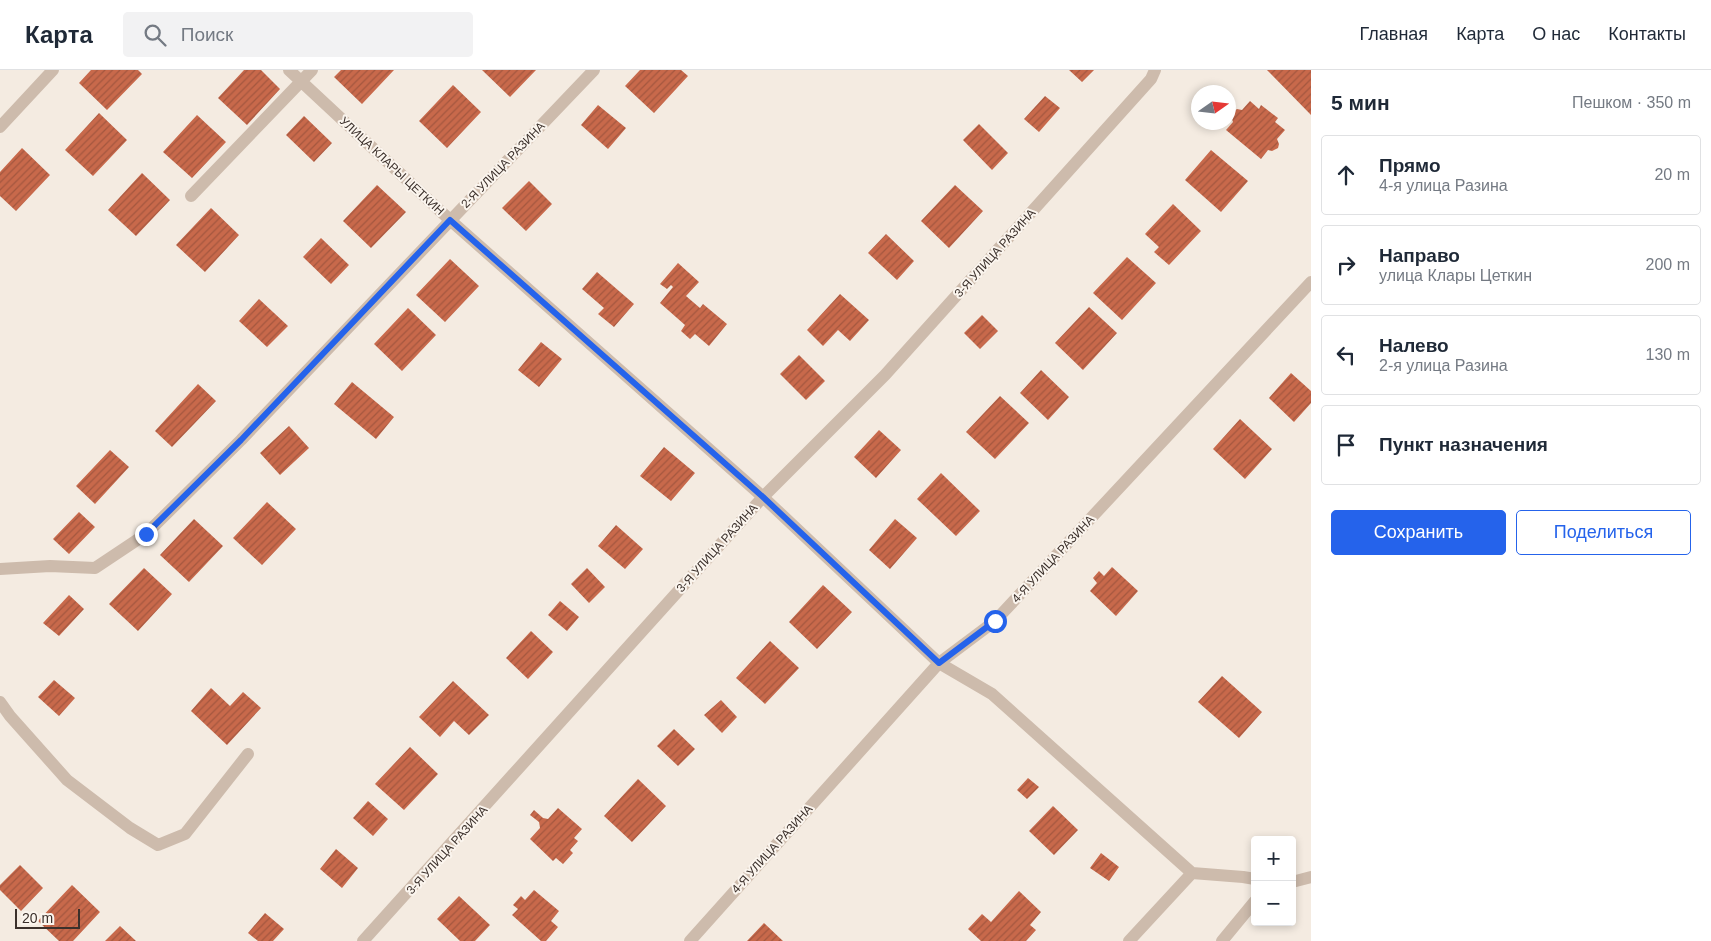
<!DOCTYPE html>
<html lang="ru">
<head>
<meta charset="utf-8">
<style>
  :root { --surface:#fff; --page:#f2f2f3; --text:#1f2937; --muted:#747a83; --line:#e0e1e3; --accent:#2563eb }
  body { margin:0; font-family:Arial,sans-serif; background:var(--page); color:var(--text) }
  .controls { position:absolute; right:15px; bottom:15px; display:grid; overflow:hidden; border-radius:5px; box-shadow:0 2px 8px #0003 }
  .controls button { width:45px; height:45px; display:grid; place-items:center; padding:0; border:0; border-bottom:1px solid var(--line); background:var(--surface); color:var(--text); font:25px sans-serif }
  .compass { position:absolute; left:1191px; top:15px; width:45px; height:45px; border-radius:50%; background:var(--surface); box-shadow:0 2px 8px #0003; rotate:76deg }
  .scale { position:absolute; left:15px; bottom:12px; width:65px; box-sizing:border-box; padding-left:5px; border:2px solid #3b302b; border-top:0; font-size:14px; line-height:18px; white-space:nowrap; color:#3b302b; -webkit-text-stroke:4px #fbf5ee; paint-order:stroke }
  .stop { position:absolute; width:15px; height:15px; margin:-11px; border:4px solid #2563eb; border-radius:50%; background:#fff }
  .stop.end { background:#2563eb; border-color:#fff; box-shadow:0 1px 5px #0008 }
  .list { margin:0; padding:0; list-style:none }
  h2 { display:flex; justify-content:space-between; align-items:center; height:65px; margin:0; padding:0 20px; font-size:21px }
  h2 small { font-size:16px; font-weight:400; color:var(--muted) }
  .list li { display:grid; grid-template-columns:32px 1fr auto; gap:15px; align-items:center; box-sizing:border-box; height:80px; margin:0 10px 10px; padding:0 10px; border:1px solid var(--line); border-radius:5px }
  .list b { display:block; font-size:19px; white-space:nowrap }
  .list p { margin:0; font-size:16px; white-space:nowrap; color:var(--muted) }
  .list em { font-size:16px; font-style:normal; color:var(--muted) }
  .actions { display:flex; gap:10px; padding:15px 20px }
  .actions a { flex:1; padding:11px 0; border:1px solid var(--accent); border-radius:5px; text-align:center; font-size:18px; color:var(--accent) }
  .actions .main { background:var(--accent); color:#fff }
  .icon { flex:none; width:28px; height:28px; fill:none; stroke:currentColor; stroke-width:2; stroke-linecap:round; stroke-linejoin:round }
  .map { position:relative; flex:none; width:1311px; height:871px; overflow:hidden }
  header { display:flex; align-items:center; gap:30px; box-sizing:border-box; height:70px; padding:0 25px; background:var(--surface); border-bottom:1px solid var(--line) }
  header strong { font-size:24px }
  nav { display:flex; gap:28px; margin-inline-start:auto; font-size:18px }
  .search { width:350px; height:45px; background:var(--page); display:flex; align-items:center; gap:12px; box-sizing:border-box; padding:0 18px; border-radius:5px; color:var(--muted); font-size:19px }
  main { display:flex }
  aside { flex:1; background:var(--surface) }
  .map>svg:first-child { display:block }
  .building { fill:url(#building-hatch) }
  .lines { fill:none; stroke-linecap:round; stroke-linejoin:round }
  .minor { stroke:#cdbbac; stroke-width:12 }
  .route { stroke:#2563eb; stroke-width:6 }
  .labels { text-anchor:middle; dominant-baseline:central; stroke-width:4; stroke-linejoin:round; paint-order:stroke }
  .street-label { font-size:12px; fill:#3b302b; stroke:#fbf5ee }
</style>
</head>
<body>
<header>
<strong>Карта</strong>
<div class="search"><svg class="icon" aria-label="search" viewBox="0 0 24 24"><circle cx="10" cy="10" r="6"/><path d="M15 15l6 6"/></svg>Поиск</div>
<nav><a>Главная</a><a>Карта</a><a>О нас</a><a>Контакты</a></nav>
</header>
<main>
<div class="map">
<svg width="1311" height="871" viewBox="0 0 1311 871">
  <defs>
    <pattern id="building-hatch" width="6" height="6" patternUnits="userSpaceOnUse" patternTransform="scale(1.25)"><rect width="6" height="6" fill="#c8694b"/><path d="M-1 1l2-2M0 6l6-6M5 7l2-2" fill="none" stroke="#a4573f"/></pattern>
  </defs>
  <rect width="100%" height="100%" fill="#f4ebe1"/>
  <path class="building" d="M91,0H138L142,4L107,40L79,13Z
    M244,0H261L280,19L247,55L218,28Z
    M341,0H394L362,34L334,7Z
    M482,0H536L510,27Z
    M640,0H681L688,6L654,43L625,16Z
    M1069,0H1094L1082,12Z
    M1267,0H1311V45Z
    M453,15L481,42L447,78L419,51Z
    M1045,26L1060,38L1039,62L1024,49Z
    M1250,31L1259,39L1261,35L1278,48L1275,52L1285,60L1277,69L1279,74L1278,78L1272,81L1268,80L1261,89L1226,60L1233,52L1231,46L1233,42L1237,39L1242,40Z
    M598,35L626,58L608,79L581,55Z
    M99,43L127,70L93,106L65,80Z
    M197,45L226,72L192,108L163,82Z
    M304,46L332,73L314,92L286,65Z
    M979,54L1008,83L992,100L963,70Z
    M22,78L50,105L16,141L0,126V102Z
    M1211,80L1248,111L1221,142L1185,110Z
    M142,103L170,130L136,166L108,140Z
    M529,111L552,134L526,161L502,138Z
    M377,115L406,142L371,178L343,151Z
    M955,115L983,141L949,178L921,151Z
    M1173,134L1201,161L1169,195L1154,182L1159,177L1145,164Z
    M211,138L239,165L205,202L176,175Z
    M886,164L914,191L897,210L868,183Z
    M321,168L349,195L331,214L303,187Z
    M1127,187L1156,213L1122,250L1093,223Z
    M450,189L479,216L445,252L416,225Z
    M678,193L699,212L686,226L700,238L703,234L727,254L709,276L695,264L690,269L681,261L685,255L660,233L673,217L671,215L667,219L660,214Z
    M597,202L634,234L614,257L598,244L604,238L582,219Z
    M840,224L869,250L850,271L838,260L823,276L807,260Z
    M259,229L288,256L267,277L239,251Z
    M1089,237L1117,263L1083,300L1055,273Z
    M408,238L436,265L402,301L374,274Z
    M982,245L998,261L980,279L964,263Z
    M541,272L562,289L539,317L518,300Z
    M799,285L825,311L806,330L780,304Z
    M1041,300L1069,327L1048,350L1020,323Z
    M1291,303L1311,321V333L1294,352L1269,328Z
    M352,312L394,347L376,369L334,334Z
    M198,314L216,331L172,377L155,361Z
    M1000,326L1029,353L995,389L966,362Z
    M1240,349L1272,379L1245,409L1213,379Z
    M289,356L309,378L280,405L260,383Z
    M879,360L901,380L876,408L854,387Z
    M664,377L695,403L671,431L640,406Z
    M110,380L129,397L95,434L76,416Z
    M941,403L980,441L956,466L917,429Z
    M267,432L296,459L262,495L233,468Z
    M79,442L95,457L69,484L53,469Z
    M194,449L223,476L189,512L160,485Z
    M895,449L917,468L890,499L869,480Z
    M616,455L643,479L625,499L598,476Z
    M1112,497L1138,521L1116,546L1090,521L1097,513L1093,508L1099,501L1104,506Z
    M144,498L172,524L138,561L109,534Z
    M587,498L605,517L589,533L571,514Z
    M823,515L852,542L817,579L789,552Z
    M69,525L84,539L59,566L43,553Z
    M560,531L579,547L567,561L548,545Z
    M531,561L553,582L528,609L506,588Z
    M770,571L799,598L765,634L736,608Z
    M1222,606L1262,642L1239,668L1198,632Z
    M54,610L75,628L59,646L38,627Z
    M453,611L489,645L469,665L454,651L440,667L419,647Z
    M211,618L230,636L243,622L261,638L227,675L191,641Z
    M721,630L737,647L722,663L704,645Z
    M674,659L695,679L678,696L657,676Z
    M410,677L438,704L404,740L375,714Z
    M1028,708L1039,717L1027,729L1017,720Z
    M638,709L666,736L632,772L604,746Z
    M368,731L388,749L373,766L353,748Z
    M1053,736L1078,760L1054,785L1029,761Z
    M558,738L582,759L574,768L578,771L570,780L573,783L563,794L556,788L553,791L530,769L540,758L539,752L530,745L534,740L543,748L548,749Z
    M336,779L358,798L342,818L320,799Z
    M1101,783L1119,797L1109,811L1090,798Z
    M20,795L43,818L21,841L0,820V815Z
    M72,815L100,842L73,871H59L38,851Z
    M534,820L559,841L551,851L558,857L546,871H541L512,845L518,839L513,835L521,826L525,830Z
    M1019,821L1041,842L1030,855L1036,860L1026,871H981L968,859L982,844L991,852Z
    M459,826L490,855L475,871H460L437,849Z
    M265,843L284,859L273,871H258L248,863Z
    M764,853L783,871H747Z
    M120,856L136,871H105Z"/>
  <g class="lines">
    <path class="minor" d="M289,0L450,150L763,427L939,593L992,624L1192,803L1243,807L1255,809
      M0,57L53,0
      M191,126L312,0
      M0,499L50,496L95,498L146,464L241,370L594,0
      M0,632L10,646L67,710L130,758L158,775L185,764L248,684
      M1292,812L1311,807
      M363,871L763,427L885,305L1151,9L1155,0
      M690,871L939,593L995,551L1311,212
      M1129,871L1192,803
      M1222,871L1255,831"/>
  </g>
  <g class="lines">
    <path class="route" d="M146,464L241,370L450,150L763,427L939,593L995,551"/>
  </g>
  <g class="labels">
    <g class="street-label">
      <text transform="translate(503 95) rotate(-46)">2-Я УЛИЦА РАЗИНА</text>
      <text transform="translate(392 96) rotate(43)">УЛИЦА КЛАРЫ ЦЕТКИН</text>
      <text transform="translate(995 183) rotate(-48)">3-Я УЛИЦА РАЗИНА</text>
      <text transform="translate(717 478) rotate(-48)">3-Я УЛИЦА РАЗИНА</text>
      <text transform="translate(1053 489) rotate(-47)">4-Я УЛИЦА РАЗИНА</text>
      <text transform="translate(772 779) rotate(-48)">4-Я УЛИЦА РАЗИНА</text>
      <text transform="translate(447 780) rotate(-48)">3-Я УЛИЦА РАЗИНА</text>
    </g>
  </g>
</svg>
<div class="controls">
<button>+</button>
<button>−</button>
</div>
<svg class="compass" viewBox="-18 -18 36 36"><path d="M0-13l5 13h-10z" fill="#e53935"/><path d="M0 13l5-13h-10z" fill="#747a83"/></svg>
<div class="scale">20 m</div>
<div class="stop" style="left:995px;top:551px"></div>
<div class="stop end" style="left:146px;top:464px"></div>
</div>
<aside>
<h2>5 мин<small>Пешком · 350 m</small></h2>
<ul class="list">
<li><svg class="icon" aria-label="ahead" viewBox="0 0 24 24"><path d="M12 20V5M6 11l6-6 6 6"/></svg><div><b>Прямо</b><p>4-я улица Разина</p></div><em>20 m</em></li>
<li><svg class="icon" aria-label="right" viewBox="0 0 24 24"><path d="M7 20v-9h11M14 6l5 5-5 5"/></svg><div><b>Направо</b><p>улица Клары Цеткин</p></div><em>200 m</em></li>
<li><svg class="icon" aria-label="left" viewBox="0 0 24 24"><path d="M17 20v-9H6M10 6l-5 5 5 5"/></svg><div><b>Налево</b><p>2-я улица Разина</p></div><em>130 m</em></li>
<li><svg class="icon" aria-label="arrive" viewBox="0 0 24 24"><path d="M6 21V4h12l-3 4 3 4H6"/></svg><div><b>Пункт назначения</b></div></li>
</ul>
<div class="actions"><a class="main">Сохранить</a><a>Поделиться</a></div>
</aside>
</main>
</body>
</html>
